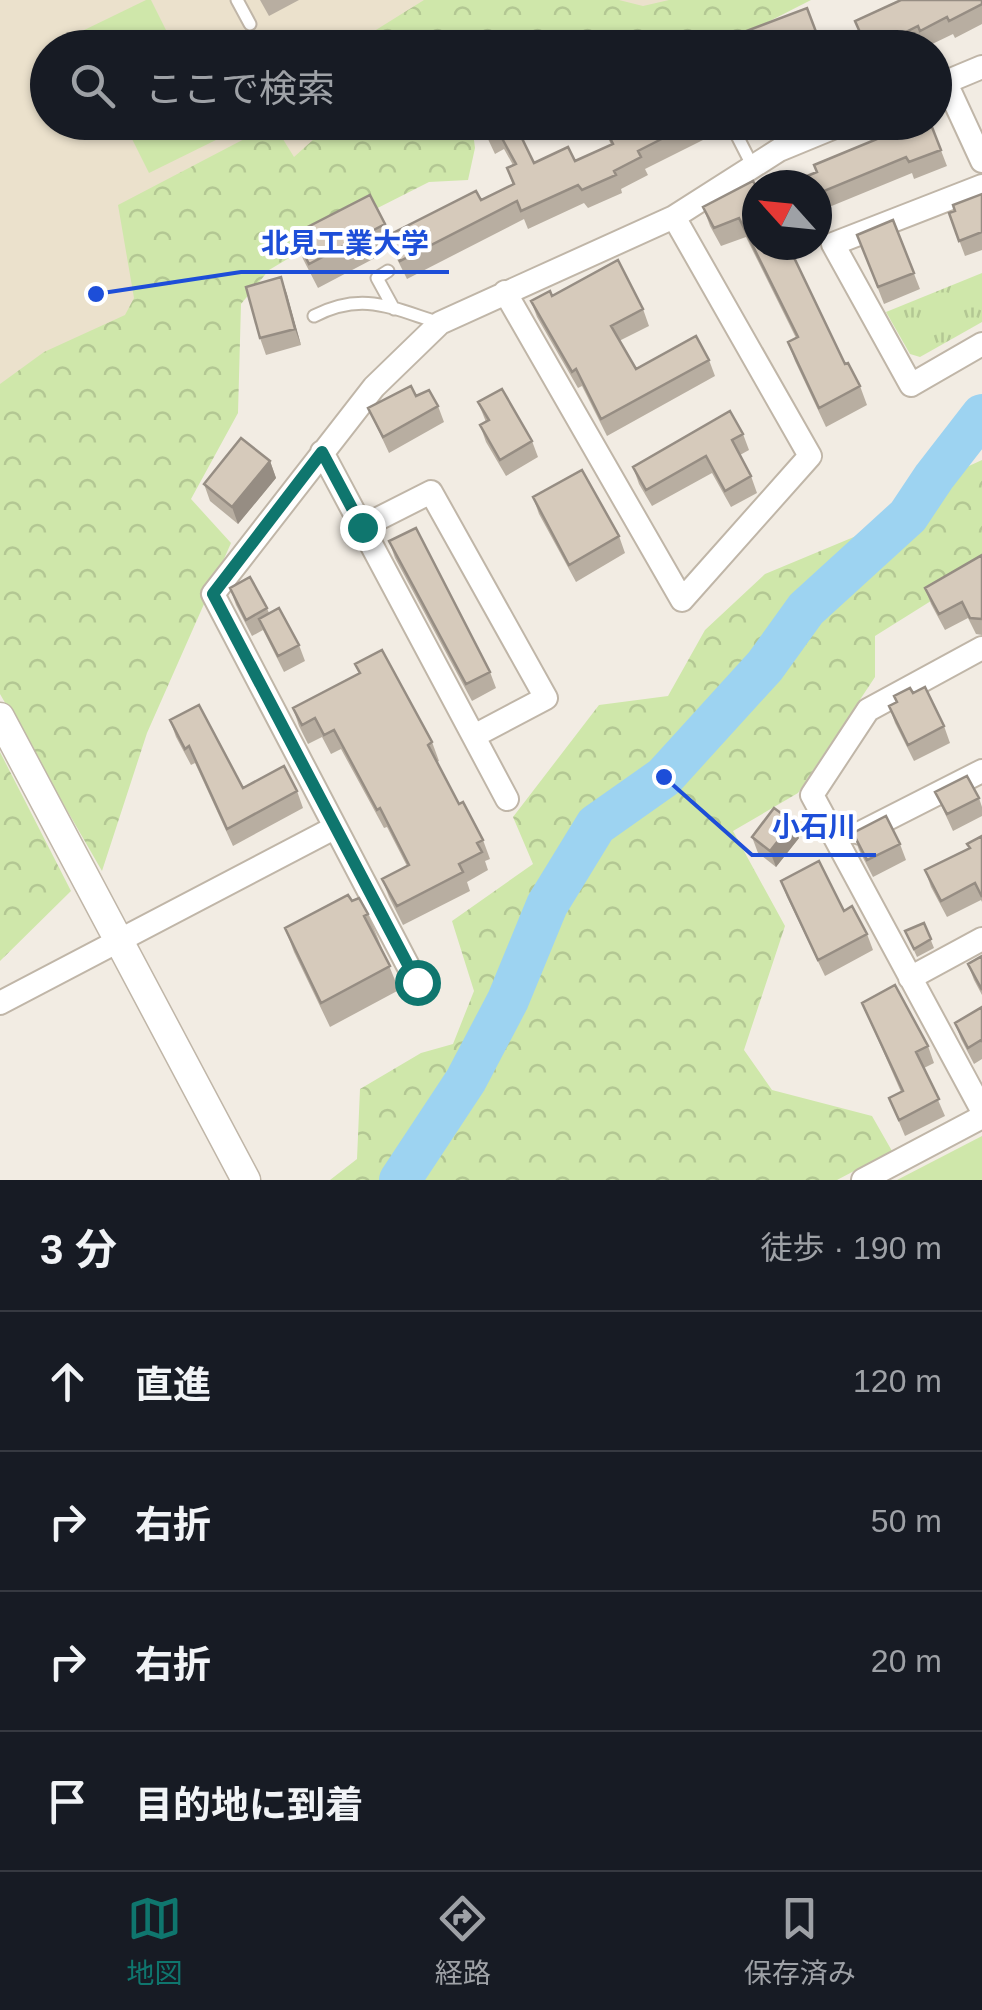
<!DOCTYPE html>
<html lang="ja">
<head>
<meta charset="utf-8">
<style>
  :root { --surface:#171b24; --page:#242831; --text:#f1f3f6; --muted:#9ea1a6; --line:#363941; --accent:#0f766e }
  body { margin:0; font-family:Helvetica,"Noto Sans JP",sans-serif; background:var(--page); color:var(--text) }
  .compass { position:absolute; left:742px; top:170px; width:90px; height:90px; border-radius:50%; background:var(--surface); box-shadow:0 2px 8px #0004; rotate:297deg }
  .stop { position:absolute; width:30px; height:30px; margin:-22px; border:8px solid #0f766e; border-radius:50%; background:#fff }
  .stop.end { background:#0f766e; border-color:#fff; box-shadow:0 2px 10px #0008 }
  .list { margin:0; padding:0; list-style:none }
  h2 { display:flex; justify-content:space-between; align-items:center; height:130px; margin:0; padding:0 40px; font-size:42px }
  h2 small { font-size:32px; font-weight:400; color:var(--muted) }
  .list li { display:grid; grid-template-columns:65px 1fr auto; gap:30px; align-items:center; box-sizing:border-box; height:140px; padding:0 40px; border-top:2px solid var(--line) }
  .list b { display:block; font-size:38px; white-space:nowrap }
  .list em { font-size:32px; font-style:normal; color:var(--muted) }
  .icon { flex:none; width:55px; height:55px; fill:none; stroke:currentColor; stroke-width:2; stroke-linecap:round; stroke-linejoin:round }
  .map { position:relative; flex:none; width:982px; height:1180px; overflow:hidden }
  .search { position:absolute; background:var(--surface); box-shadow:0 2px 8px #0004; left:30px; right:30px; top:30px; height:110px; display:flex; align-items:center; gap:25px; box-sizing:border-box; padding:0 35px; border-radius:55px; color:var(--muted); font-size:38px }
  .sheet { height:690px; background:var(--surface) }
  nav { display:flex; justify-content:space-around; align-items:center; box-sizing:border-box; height:140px; border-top:2px solid var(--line); background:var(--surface); font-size:28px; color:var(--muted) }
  nav a { display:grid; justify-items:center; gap:5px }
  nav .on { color:var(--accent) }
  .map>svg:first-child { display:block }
  .education { fill:#ebe1cc }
  .forest { fill:url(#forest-crowns) }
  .park { fill:url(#park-tufts) }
  .pitch { fill:#cfe7aa }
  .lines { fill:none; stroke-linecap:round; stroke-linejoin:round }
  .river { stroke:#9dd3f1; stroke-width:42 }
  .service-casing { stroke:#c0b6a8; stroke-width:15 }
  .minor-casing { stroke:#c0b6a8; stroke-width:26 }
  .tertiary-casing { stroke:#c0b6a8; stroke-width:31 }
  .service { stroke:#fff; stroke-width:11 }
  .minor { stroke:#fff; stroke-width:22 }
  .tertiary { stroke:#fff; stroke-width:28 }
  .wall { fill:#b8aea1 }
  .shaded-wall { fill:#968d83 }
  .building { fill:#d6cabb; stroke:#968d83; stroke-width:2.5 }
  .route { stroke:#0f766e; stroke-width:12 }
  .leader { fill:none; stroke:#1d4ed8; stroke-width:4 }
  .callout-dot { fill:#1d4ed8; stroke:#fff; stroke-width:4 }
  .callout-label { font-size:28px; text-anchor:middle; font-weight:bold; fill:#1d4ed8; stroke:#fff; stroke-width:8; stroke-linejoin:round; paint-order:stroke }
</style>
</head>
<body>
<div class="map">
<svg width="982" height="1180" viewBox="0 0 982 1180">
  <defs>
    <pattern id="forest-crowns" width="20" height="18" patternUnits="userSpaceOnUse" patternTransform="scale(2.5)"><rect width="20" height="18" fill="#cfe7aa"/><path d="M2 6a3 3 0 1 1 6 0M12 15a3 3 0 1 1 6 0" fill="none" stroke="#b3c793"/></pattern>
    <pattern id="park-tufts" width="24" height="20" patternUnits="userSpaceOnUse" patternTransform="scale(2.5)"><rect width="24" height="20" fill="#cfe7aa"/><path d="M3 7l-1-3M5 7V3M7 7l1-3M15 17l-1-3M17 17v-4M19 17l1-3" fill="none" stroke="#b3c793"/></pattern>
  </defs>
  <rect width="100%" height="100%" fill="#f2ece3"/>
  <path class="education" d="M0,0H720L616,47L48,48V122L488,123L384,190L0,399Z"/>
  <path class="forest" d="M424,0H619L643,6L669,0H811L719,47L347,48Z
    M244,123H273L294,157L314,139L308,123H484L473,133L475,148L468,180L429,182L348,223L269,270L241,304L238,413L191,499L231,543L147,733L102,871L0,694V384L44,352L125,315L134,298L118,205L250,136Z
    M982,460V569L875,636V677L798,793L733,831L785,926L744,1050L772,1090L872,1116L892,1151L837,1180H330L357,1159L360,1089L421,1053L453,1044L474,991L452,921L533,864L513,817L599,705L668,696L705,630L765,574L885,524L947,476Z
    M0,752L71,891L0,961Z"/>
  <path class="park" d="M982,273V322L920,357L910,354L886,312Z"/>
  <path class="pitch" d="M146,0H151L167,32L135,47H83L76,34Z
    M165,123H215L222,137L149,173L132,139Z
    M982,1136V1180H897Z"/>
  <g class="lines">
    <path class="river" d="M400,1180L466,1080L508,1000L547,905L596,825L664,777L765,666L806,609L908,516L934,477L982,415"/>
    <defs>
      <path id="service" d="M237,0L250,24
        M730,122L752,165
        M388,271L377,278L394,309
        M314,316C363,291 391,308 440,323"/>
      <path id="minor" d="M946,83L982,161
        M934,87L982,67
        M982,186L833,244L911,385L982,344
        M505,292L682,600L810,456L674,217
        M322,452L507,799
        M362,527L431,492L546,698L474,736
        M982,648L868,710L812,795L982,1110
        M860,833L982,771
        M910,978L982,939
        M417,983L213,594L374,387L440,323L674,217L779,150L847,122
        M0,1003L334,828
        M863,1180L982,1117"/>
      <path id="tertiary" d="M0,717L246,1180"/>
    </defs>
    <use href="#service" class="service-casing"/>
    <use href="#minor" class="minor-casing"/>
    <use href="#tertiary" class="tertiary-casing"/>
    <use href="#service" class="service"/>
    <use href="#minor" class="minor"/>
    <use href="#tertiary" class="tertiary"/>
  </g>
  <path class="wall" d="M260,0H299L269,16Z
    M982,0V24L955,38L953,34L926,47L924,43L914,48H865L855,21Z
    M807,8L822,48H722Z
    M480,122H527L532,134L522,139L534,163L575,161L611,145L602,122H703L709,137L645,169L648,175L621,189L622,193L588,208L584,203L528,229L524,219L407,279L392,249L318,288L303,259L294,234L385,224L389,235L481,200L513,185L507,168L513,165L504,149L495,154Z
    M930,122L947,166L914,179L912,173L817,212V185Z
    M753,181L845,364L860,386L867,405L826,427L795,361L788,342L796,338L746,237L721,246L710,226L703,207Z
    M982,194V250L965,256L949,213Z
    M893,220L920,289L884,304L857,235Z
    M281,277L301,345L266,355L260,338Z
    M552,296L643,309L649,326L619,341L636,369L709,360L715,376L607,436L582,386L578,388L537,317L531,301Z
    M416,396L438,406L444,422L389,453L368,408Z
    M478,402L532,441L538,457L506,476L486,442L480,425L486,422Z
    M743,434L749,450L740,455L751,476L757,493L731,507L712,473L652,506L639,484L633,467Z
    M270,461L276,478L238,524L210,501L204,484Z
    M533,497L619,536L625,553L576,582L539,514Z
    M389,541L490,672L496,688L472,701L395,558Z
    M982,555V635L976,634L968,618L945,630L931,604L925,588Z
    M230,588L267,608L269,613L299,645L305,661L284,672L263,630L252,636L236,605Z
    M355,664L432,742L439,761L437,762L459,804L483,840L490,859L485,861L488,870L467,882L470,891L403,925L389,897L382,879L407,866L387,827L384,828L341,749L331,754L322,737L308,744L299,726L293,708L359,674Z
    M913,693L944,726L950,743L914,761L895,723L889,706L896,703L894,696Z
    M170,720L243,788L297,791L303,808L233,846L195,763L191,765L176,737Z
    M935,792L979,798L982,807V816L953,831Z
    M853,833L900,844L906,860L873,877L859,850Z
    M982,836V902L981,900L947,917L931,887L925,870L969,849Z
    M752,837L799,838L776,867L758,853Z
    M781,881L867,934L873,950L825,976L787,897Z
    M352,901L368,914L399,990L330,1027L294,952L285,928Z
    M924,923L934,948L917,957L905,931Z
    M982,956V995L974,980L968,964Z
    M862,1003L928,1046L934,1063L924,1068L945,1116L905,1136L889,1098L901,1092Z
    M982,1007V1059L974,1064L961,1039L955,1023Z"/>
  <path class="shaded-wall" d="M281,277L287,294L301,345L295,329Z
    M270,461L276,478L238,524L232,507Z
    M793,822L799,838L776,867L770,851Z"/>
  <path class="building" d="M901,0H982V4L949,21L947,17L920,31L918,26L874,48H867L855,21Z
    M807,8L818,37L792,48H722L720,41Z
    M481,122H514L534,163L568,147L575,161L613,144L602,122H695L638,151L641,157L614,171L616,175L582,190L578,185L521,211L517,201L400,261L387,236L476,191L481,200L514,184L507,168L516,164L498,131L489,136Z
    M918,122H930L941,150L909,162L906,157L817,194V185H805L802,178L817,172L814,165Z
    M753,181L757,188V245H788L845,364L848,363L860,386L819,408L788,342L798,337L739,218L714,228L703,207Z
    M982,194V232L959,241L949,213L955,211L953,205Z
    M370,195L385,224L309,264L294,234Z
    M893,220L914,273L878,287L857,235Z
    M618,260L643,309L611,326L636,369L696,336L709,360L601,419L576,369L572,372L531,301L550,291L552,296Z
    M281,277L295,329L260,338L246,287Z
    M411,386L416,396L429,390L438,406L383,437L368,408Z
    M502,389L532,441L500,460L480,425L489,420L478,402Z
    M730,411L743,434L732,440L751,476L725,491L706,456L646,490L633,467Z
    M241,438L270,461L232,507L204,484Z
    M582,470L619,536L569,565L533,497Z
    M416,528L490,672L466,684L389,541Z
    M982,555V619L970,618L962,602L939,614L925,588Z
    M250,577L267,608L246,620L230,588Z
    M279,608L299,645L278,656L259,619Z
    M382,650L432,742L428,745L459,804L463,802L483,840L477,843L482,852L459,864L463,872L397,906L382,879L409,865L380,808L377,810L334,730L324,735L315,718L302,725L293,708L360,673L355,664Z
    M925,687L944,726L908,745L889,706L897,702L894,696L910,688L913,693Z
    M199,705L243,788L284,766L297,791L227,829L189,746L185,749L170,720Z
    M967,776L979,798L947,814L935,792Z
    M774,808L793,822L770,851L752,837Z
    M886,816L900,844L867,860L853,833Z
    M982,836V897L975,883L941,901L925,870L970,848L967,844Z
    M819,861L844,911L852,906L867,934L818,960L781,881Z
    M348,895L352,901L359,898L368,914L364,916L390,966L321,1003L285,928Z
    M924,923L931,939L914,949L905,931Z
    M982,956V990L968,964Z
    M895,985L928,1046L916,1052L939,1099L899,1120L889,1098L903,1091L862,1003Z
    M982,1007V1042L981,1040L968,1048L955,1023Z"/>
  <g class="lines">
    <path class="route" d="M362,527L322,452L213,594L417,982"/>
  </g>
  <path class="leader" d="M96 294L241 272H449M664 777L752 855H876"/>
  <g class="callout-dot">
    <circle cx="96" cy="294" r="10"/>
    <circle cx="664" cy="777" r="10"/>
  </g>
  <g class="callout-label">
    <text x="345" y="253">北見工業大学</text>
    <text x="814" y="836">小石川</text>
  </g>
</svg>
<svg class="compass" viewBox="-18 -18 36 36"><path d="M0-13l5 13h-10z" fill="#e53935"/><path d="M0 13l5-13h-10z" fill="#9ea1a6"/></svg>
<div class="stop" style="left:417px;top:982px"></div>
<div class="stop end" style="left:362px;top:527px"></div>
<div class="search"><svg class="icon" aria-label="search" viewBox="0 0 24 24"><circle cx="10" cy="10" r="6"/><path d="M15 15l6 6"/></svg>ここで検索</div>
</div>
<section class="sheet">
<h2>3 分<small>徒歩 · 190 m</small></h2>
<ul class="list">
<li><svg class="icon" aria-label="ahead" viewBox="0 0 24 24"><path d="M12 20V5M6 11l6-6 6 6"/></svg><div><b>直進</b></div><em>120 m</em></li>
<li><svg class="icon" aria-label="right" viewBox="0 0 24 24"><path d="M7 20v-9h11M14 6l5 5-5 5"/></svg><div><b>右折</b></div><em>50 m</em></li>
<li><svg class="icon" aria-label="right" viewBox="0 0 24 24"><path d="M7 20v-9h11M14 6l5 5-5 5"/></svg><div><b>右折</b></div><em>20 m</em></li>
<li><svg class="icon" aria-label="arrive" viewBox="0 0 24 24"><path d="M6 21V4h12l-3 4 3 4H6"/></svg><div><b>目的地に到着</b></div></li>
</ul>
</section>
<nav>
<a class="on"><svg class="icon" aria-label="map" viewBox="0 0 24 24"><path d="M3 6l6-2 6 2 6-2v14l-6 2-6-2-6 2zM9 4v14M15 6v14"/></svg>地図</a>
<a><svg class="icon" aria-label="directions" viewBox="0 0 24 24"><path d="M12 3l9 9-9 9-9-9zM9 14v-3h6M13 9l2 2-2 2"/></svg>経路</a>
<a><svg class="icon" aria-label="saved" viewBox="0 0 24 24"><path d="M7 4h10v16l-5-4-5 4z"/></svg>保存済み</a>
</nav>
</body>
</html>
